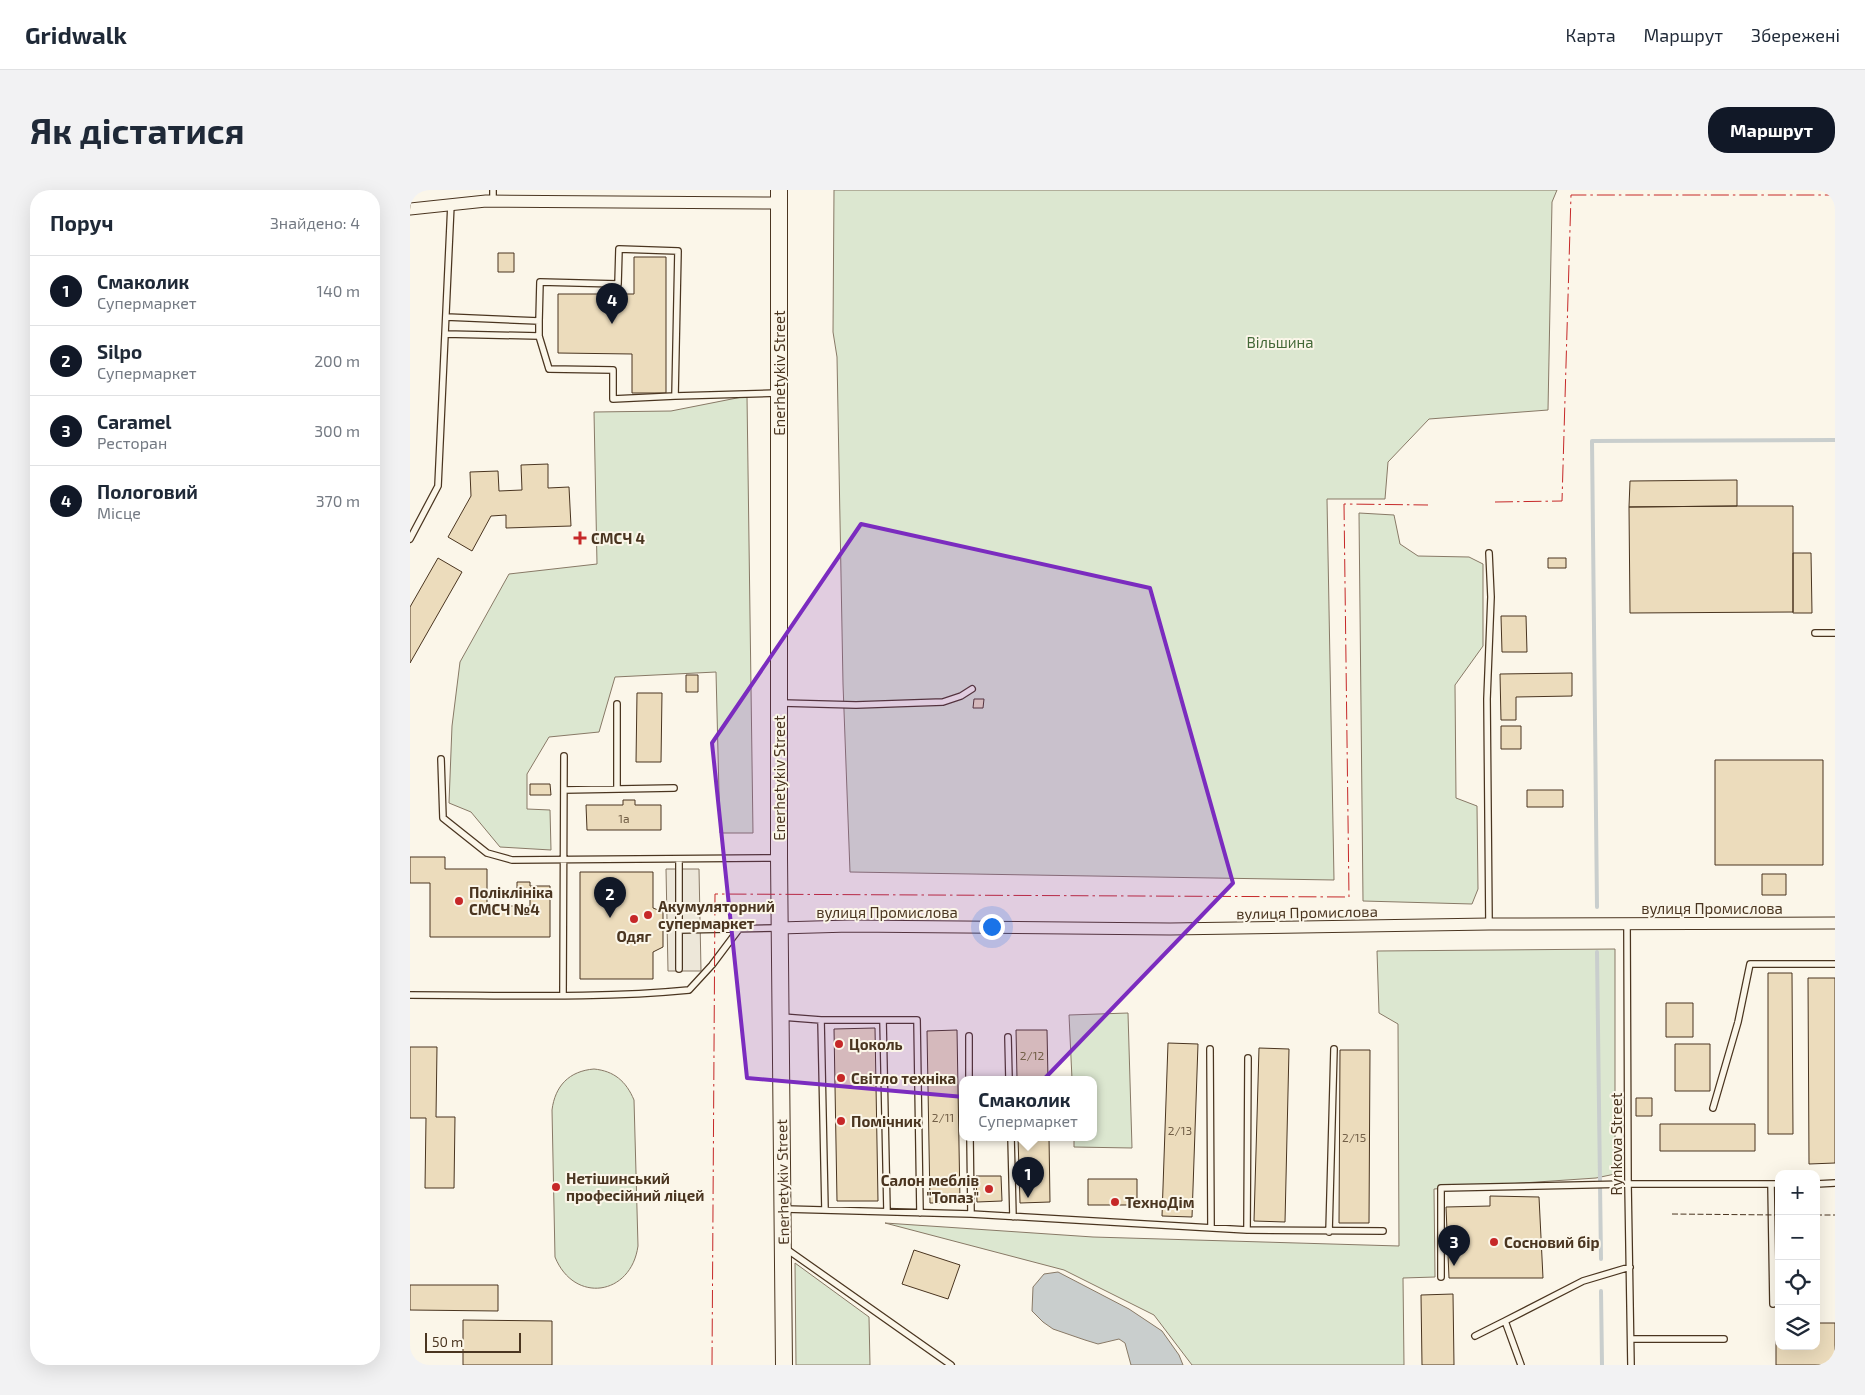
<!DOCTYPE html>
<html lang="uk">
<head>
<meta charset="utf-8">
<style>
  :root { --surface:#fff; --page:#f2f2f3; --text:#1f2937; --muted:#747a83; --line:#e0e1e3; --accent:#111827 }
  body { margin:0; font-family:"Exo 2",sans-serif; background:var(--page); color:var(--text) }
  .controls { position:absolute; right:15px; bottom:15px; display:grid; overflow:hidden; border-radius:10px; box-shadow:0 5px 20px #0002 }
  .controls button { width:45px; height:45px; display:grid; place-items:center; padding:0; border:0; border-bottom:1px solid var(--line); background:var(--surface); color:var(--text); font:25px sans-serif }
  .scale { position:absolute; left:15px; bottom:12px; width:96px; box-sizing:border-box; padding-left:5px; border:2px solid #4a3520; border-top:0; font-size:14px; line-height:18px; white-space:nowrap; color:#4a3520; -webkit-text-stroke:4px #fbf6e9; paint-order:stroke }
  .you { position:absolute; left:581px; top:736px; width:18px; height:18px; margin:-12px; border:4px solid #fff; border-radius:50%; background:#1a73e8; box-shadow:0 0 0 8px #1a73e833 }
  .badge { display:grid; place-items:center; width:32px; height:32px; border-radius:50%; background:var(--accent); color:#fff; font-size:16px; font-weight:700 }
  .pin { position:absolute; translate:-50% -41px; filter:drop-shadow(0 1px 2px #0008) }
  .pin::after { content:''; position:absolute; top:26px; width:18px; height:15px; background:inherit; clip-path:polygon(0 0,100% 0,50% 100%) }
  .popup { position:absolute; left:549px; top:886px; width:138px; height:65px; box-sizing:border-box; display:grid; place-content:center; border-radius:10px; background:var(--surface); filter:drop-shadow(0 1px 4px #0005); font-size:16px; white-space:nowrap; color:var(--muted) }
  .popup b { font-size:19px; color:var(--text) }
  .popup::after { content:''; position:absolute; left:50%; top:100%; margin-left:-10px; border:10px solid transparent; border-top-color:var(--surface) }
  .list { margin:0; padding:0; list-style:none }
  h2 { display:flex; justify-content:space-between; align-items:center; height:65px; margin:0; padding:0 20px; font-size:21px }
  h2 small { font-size:16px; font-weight:400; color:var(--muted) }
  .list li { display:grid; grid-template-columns:32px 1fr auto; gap:15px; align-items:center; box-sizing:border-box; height:70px; padding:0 20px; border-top:1px solid var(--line) }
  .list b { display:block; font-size:19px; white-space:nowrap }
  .list p { margin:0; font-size:16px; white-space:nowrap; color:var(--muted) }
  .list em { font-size:16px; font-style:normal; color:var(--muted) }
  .icon { flex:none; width:28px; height:28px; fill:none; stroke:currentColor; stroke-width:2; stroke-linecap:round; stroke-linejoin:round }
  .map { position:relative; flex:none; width:1425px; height:1175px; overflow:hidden; border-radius:20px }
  header { display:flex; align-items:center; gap:30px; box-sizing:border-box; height:70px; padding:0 25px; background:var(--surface); border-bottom:1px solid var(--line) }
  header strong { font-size:24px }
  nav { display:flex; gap:28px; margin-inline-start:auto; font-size:18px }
  .intro { display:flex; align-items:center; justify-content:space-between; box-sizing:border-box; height:120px; padding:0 30px }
  h1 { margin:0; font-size:35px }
  .button { padding:12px 22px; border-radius:20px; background:var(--accent); color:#fff; font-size:18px; font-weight:700 }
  main { display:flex; gap:30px; padding:0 30px }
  aside { flex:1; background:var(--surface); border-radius:20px; box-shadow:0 5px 20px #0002 }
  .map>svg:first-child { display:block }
  .green { fill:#dce7d0; stroke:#887966 }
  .parking { fill:#ede7d9; stroke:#887966 }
  .water { fill:#c9cecd; stroke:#887966 }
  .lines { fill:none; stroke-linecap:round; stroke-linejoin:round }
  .stream { stroke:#c9cecd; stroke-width:4 }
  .building { fill:#ecdcbc; stroke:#4a3520 }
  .lane-casing { stroke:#4a3520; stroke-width:8 }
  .street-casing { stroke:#4a3520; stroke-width:13 }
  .secondary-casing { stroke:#4a3520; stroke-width:18 }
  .lane { stroke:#fbf6e9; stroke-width:5.5 }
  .street { stroke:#fbf6e9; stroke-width:11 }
  .secondary { stroke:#fbf6e9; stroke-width:16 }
  .fence { stroke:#4a3520; stroke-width:1; stroke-dasharray:6 2.5; stroke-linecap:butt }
  .power { stroke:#c62828; stroke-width:1; stroke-dasharray:18 4 2.5 4; stroke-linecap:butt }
  .marked { fill:#7b2cbf; fill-opacity:0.2; stroke:#7b2cbf; stroke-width:4; stroke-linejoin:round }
  .poi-dot { fill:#c62828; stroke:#fbf6e9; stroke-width:2 }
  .labels { text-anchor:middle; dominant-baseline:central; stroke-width:4; stroke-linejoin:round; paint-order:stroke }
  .number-label { font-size:12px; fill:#725f47 }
  .park-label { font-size:15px; fill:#436837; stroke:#fbf6e9 }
  .street-label { font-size:15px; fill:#4a3520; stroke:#fbf6e9 }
  .poi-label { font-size:15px; font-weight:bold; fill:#4a3520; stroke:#fbf6e9; text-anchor:start }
</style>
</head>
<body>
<header>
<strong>Gridwalk</strong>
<nav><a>Карта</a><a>Маршрут</a><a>Збережені</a></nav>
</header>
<div class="intro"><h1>Як дістатися</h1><a class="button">Маршрут</a></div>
<main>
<aside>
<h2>Поруч<small>Знайдено: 4</small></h2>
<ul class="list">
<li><span class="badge">1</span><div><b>Смаколик</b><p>Супермаркет</p></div><em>140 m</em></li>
<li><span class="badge">2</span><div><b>Silpo</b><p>Супермаркет</p></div><em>200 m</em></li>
<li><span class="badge">3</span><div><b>Caramel</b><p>Ресторан</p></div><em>300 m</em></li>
<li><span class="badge">4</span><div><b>Пологовий</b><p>Місце</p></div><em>370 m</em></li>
</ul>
</aside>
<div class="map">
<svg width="1425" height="1175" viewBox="0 0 1425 1175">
  <rect width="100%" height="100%" fill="#fbf6e9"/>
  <path class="green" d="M424,0H1147L1142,12L1138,220L1019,229L978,272L975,309H917L924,690L440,682L433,494L427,167L423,142Z
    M337,206L343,643H310L306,482L205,487L189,542L139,547L117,584V619L140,620L141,660L90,657L61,622L39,613L42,536L50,472L99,384L187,374L184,222L261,221Z
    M949,323L984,325L990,354L1008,366L1059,367L1073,374V456L1045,495L1046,608L1067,616L1068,699L1062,714L953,711Z
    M1205,759V984L1186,988L1024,999L1025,1087L993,1088L994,1175H782L744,1125L654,1080L475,1033L683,1047L989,1056L988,834L969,823L967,761Z
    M718,823L722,958L664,957V947H683V889H662L659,825Z
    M184,879C204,881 216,891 224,910L228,1056C221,1106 164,1114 145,1067L142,920C145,896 159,881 184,879Z
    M385,1073L459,1127L460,1175H386Z"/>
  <path class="parking" d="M256,679H289L291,781H258Z"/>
  <path class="water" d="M648,1082L719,1119L752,1141L769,1165L773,1175H721L715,1153L709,1149L688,1154L675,1150L643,1139L633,1132L622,1121L623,1097L634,1084Z"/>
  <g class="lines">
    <path class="stream" d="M1187,717L1182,251L1425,250
      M1187,762L1191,1069
      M1191,1101L1192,1175"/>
  </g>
  <path class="building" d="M88,63H104V82H88Z
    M224,67H256V203H222V164L148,163V104H224Z
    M138,274V298L159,297L161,336L96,338V325L81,326L62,361L38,347L61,306L60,282L88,281L89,301L112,300L111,275Z
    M1327,290V316L1219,317L1220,291Z
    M1327,316H1383V422L1220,423L1219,317Z
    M1383,363H1401L1402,423H1383Z
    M28,368L52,382L0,473V417Z
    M1138,368H1156V378H1138Z
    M1091,426H1116L1117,462H1092Z
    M1162,483V506L1106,507V530H1091L1090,484Z
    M276,485H288V502H276Z
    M227,503H252L251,572H226Z
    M564,509H574L573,518H563Z
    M1091,536H1111V559H1091Z
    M1305,570H1413V675H1305Z
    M120,594H140L141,605H120Z
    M1117,600H1153V617H1117Z
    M213,610H225V615H251V640H177L176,615H213Z
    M0,667H35V679H77V716H120V707H107V692H120V696H140V747H20V693H0Z
    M170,682H243V718L253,722V757L243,762V789H170Z
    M1352,684H1376V705H1352Z
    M1358,783H1382L1383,944H1358Z
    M1398,788H1425V973L1399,974Z
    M1256,813H1283V847H1256Z
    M465,838L468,1011H427L424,839Z
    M547,840L550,1013H520L517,841Z
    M606,840H637L638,889H607Z
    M758,853L788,854L782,1027L752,1026Z
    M1265,854H1300V901H1265Z
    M0,857H27L26,927H45L44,998H15L16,928H0Z
    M849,858L879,859L875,1032L844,1031Z
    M930,860H960L959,1033H929Z
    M1226,908H1242V926H1226Z
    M1250,934H1345V961H1250Z
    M608,947H639L640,1012L610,1013Z
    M566,986H591L592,1011L567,1012Z
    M678,989H727V1015H678Z
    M1080,1006L1129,1007L1133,1088H1039L1036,1017L1080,1016Z
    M504,1060L550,1075L538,1109L492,1094Z
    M0,1095H88V1121L0,1120Z
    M1043,1104L1044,1175H1012L1011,1105Z
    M53,1130L142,1131V1175H53Z
    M1366,1133H1369V1156H1406V1133H1425V1175H1366Z"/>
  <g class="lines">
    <defs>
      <path id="lane" d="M83,11V0
        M129,131L130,92L208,94L209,59L268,61L265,206
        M35,144L129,146V131L36,127
        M129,146L139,179L203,180V209L265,206L368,203
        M0,349L28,296L41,14
        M1079,363L1081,407L1077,509L1079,734
        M1405,443H1425
        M372,513L446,515L533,512L551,506L562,499
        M207,514V599
        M31,569L33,628L77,663L102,670L367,668
        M154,600L264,598
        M269,669V779
        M1217,734L1218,994L1221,1175
        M269,740L367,738
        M0,805C93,805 187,809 279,800L302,775L329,739
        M153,805L154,566
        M372,827L411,830H507L510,1023
        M411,830L415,1020
        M473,830L477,1021
        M559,846V889
        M598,847L599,889
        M800,859L801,1038
        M1303,918L1328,832L1340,774H1425
        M601,947L603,1027
        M1361,994L1363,1114
        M1406,994L1425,993
        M375,1019L561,1024L560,947
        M561,1024L837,1040L973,1041
        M837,1040L838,868
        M919,1042L924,859
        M375,1058L541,1175
        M1031,1087V998L1218,994H1369
        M1065,1146L1095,1131
        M1221,1149H1314
        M1111,1175L1095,1131L1173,1091L1220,1077"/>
      <path id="street" d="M0,19L76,11L369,13
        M369,738L440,736L760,739L1079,734L1425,733"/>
      <path id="secondary" d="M369,0V668L374,1175"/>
    </defs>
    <use href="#lane" class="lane-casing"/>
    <use href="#street" class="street-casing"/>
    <use href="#secondary" class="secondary-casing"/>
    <use href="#lane" class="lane"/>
    <use href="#street" class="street"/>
    <use href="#secondary" class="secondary"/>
    <path class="fence" d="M1262,1024L1369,1025
      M1406,1025H1425"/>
    <path class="power" d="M1085,312L1152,311L1161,5H1425
      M302,1175L305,704L939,707L934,314L1018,315"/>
  </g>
  <path class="marked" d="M451,334L740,398L823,693L612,912L337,888L302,553Z"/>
  <g class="poi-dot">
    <path d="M167.5 340.5h5v5h5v5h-5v5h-5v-5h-5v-5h5z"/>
    <circle cx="49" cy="711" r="5"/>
    <circle cx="238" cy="725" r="5"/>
    <circle cx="224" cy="729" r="5"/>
    <circle cx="429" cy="854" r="5"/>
    <circle cx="431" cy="888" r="5"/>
    <circle cx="431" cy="931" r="5"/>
    <circle cx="146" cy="997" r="5"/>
    <circle cx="579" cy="999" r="5"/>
    <circle cx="705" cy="1012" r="5"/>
    <circle cx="1084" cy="1052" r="5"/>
  </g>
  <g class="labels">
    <g class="number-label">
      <text x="214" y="628">1а</text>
      <text x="622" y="865">2/12</text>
      <text x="533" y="927">2/11</text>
      <text x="770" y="940">2/13</text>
      <text x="944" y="947">2/15</text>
    </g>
    <g class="park-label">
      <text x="870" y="152">Вільшина</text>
    </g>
    <g class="street-label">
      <text transform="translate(369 183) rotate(-90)">Enerhetykiv Street</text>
      <text transform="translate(369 588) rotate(-90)">Enerhetykiv Street</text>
      <text x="1302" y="718">вулиця Промислова</text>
      <text x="477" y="722">вулиця Промислова</text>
      <text transform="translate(897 722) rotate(-1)">вулиця Промислова</text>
      <text transform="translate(1206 954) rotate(-90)">Rynkova Street</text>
      <text transform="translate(372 992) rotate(-91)">Enerhetykiv Street</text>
    </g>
    <g class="poi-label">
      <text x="181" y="348">СМСЧ 4</text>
      <text x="59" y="702">Поліклініка<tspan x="59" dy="17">СМСЧ №4</tspan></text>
      <text x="248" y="716">Акумуляторний<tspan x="248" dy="17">супермаркет</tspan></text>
      <text x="224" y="746" text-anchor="middle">Одяг</text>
      <text x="439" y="854">Цоколь</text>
      <text x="441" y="888">Світло техніка</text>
      <text x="441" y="931">Помічник</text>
      <text x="156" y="988">Нетішинський<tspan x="156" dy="17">професійний ліцей</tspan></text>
      <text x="569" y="990" text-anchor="end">Салон меблів<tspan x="569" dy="17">"Топаз"</tspan></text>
      <text x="715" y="1012">ТехноДім</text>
      <text x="1094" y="1052">Сосновий бір</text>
    </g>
  </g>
</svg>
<div class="controls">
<button>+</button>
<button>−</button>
<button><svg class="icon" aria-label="locate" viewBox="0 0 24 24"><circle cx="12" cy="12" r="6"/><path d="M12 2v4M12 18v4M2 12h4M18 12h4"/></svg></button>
<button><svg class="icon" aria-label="layers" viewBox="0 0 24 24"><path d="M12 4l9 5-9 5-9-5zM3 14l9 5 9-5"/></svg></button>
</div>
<div class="scale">50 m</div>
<div class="you"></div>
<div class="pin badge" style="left:618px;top:1008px">1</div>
<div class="popup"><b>Смаколик</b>Супермаркет</div>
<div class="pin badge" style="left:200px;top:728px">2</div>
<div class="pin badge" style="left:1044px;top:1076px">3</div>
<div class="pin badge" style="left:202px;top:134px">4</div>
</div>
</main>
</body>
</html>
